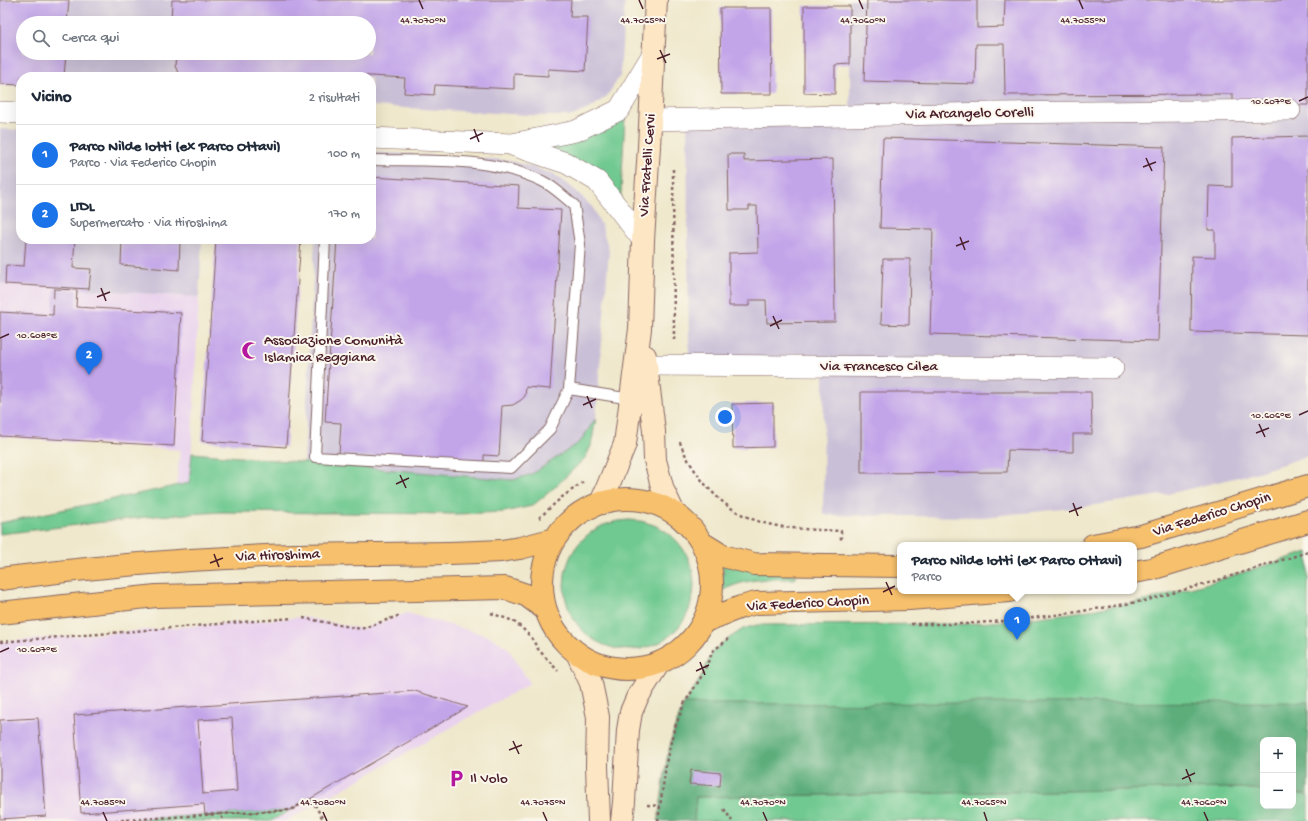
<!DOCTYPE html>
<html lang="it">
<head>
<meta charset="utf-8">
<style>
  :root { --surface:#fff; --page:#f6f6f7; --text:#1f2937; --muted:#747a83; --line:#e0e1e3; --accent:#1a73e8 }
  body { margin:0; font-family:"Gochi Hand",sans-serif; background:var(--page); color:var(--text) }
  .controls { position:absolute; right:12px; bottom:12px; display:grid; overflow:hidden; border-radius:8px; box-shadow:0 4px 16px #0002 }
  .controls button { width:36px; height:36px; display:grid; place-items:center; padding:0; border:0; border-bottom:1px solid var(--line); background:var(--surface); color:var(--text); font:20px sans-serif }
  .you { position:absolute; left:725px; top:417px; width:14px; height:14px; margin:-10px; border:3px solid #fff; border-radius:50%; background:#1a73e8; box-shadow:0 0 0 6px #1a73e833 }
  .badge { display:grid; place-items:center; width:26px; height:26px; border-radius:50%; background:var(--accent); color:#fff; font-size:13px; font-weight:700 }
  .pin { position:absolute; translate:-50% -33px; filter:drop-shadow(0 1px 2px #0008) }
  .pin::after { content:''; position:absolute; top:21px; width:14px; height:12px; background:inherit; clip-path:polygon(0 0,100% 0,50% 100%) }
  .popup { position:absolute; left:897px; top:542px; width:240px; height:52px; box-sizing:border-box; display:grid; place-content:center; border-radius:8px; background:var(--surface); filter:drop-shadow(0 1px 3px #0005); font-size:13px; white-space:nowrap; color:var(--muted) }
  .popup b { font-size:15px; color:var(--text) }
  .popup::after { content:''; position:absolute; left:50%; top:100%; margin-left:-8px; border:8px solid transparent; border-top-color:var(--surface) }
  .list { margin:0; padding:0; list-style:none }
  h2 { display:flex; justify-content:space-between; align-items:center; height:52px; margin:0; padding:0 16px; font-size:17px }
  h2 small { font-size:13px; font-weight:400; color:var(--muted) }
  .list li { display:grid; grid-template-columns:26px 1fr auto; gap:12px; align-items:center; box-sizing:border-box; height:60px; padding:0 16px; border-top:1px solid var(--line) }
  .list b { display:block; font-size:15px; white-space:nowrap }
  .list p { margin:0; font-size:13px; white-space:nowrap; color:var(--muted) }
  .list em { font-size:13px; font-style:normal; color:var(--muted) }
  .icon { flex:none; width:22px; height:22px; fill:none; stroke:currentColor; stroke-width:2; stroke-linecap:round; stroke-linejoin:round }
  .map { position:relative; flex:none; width:1308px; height:821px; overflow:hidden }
  .search { position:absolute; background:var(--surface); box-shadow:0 4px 16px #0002; left:16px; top:16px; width:360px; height:44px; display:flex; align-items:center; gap:10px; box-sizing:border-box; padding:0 14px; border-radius:22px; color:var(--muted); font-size:15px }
  .panel { position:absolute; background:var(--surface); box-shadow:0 4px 16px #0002; left:16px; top:72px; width:360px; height:172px; border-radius:16px }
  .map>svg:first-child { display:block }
  .built { fill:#e9d2ee }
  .industrial { fill:#c9bfd7; fill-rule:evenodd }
  .green { fill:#6fc990; stroke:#5c745e }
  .forest { fill:#5bad7a; stroke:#526652 }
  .building { fill:#c2a5e9; fill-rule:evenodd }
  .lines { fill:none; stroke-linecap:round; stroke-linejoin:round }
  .lane-casing { stroke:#846563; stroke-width:12 }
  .street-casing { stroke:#846563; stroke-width:22 }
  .secondary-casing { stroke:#846563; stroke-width:24 }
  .primary-casing { stroke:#846563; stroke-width:24 }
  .path { stroke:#846563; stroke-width:2.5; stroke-dasharray:3 3; stroke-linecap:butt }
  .lane { stroke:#fff; stroke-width:10 }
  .street { stroke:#fff; stroke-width:21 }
  .secondary { stroke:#fce6c4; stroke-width:22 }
  .primary { stroke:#f7c06c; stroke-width:22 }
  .ticks { fill:none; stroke:#4a1f2b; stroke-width:1.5 }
  .labels { text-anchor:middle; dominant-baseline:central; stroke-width:4; stroke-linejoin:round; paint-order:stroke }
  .street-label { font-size:15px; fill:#4a1f2b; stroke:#fbf7ec }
  .poi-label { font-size:15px; fill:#4a1f2b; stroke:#fbf7ec; text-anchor:start }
  .ticks-label { font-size:10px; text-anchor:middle; fill:#4a1f2b; stroke:#fbf7ec; stroke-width:4; stroke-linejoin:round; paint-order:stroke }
</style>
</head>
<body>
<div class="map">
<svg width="1308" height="821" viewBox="0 0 1308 821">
  <rect width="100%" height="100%" fill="#fbf7ec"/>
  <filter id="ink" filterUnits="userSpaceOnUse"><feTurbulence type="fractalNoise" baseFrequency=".025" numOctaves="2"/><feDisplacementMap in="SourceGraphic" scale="8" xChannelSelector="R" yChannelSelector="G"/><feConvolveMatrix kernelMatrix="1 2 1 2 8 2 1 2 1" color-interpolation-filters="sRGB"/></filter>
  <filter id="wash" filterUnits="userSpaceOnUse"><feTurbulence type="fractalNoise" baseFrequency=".012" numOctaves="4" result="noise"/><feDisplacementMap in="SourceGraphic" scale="16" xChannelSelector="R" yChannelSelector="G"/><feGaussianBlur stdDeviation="0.9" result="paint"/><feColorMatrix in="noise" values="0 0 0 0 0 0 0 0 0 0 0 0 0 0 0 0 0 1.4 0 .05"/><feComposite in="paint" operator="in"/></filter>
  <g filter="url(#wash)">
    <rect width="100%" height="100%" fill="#efe8cc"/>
    <path class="built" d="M0,283L199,297L190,483L176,485L180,450L0,437Z
      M407,613L489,636L507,647L530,683L286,821H0V642L303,617L361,629Z"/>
    <path class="industrial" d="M0,0H625L620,76L607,96L591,108L572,116H547L371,106V77H21V86L0,85ZM23,23H369V53H23Z
      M850,0H1308V456L1255,473L1168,494L1082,507L983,517L823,515L824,366L689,365L687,119L850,116Z
      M0,129L21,130V239H202L199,297L0,283Z
      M371,152L507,160L533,167L555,175L575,190L593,208L602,227L609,251L596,418L580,442L532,474L513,480L304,463L315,239H371Z"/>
    <path class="green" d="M626,98L620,211L597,181L512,144L576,131Z
      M596,418L591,446L585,458L554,488L532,506L504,512L458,514L222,512L155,516L0,534V523L189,483L192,453L513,480L532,474L580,442Z
      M564 585a65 65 0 1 1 130 0a65 65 0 1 1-130 0Z
      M1308,552V726L674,730L684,704L700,679L713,651L722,643L743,629L757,625L965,624L1016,620L1071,613L1144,601L1212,582Z
      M723,564L796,575L794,579C767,579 748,578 723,590Z
      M1240,788L1263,790V806H1293V793L1308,795V821H694L696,797Z
      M291,810L271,821H106Z"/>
    <path class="forest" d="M1308,702V795L1293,793V740H1263V790L1240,788L696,797L694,821H658L667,758L674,730L684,704Z"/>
    <g id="blocks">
      <path class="building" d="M0,0H69L67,23H23V53H66L64,77H21V85L0,84Z
        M172,0H571L570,17H588L585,71L548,69V76L514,74V89L435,85L434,95L404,93L405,78L354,75V77H180L175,66L176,53H369V23H171Z
        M867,0H977V28L1004,27L1005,0H1308V105H1233V94L1005,95L1004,44H976L975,84L864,81Z
        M804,6H850V64L835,65V94L804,93Z
        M720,8H771L772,94H721Z
        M1308,136V335L1191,332L1192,256L1215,257V230H1208L1209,186L1232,187V138Z
        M883,138L1164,147L1158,341L930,334L933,229L880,228Z
        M728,154H744V161L833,159L835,322L767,323L766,300H749V306H729V253L758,252L757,206H749V210H729Z
        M371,177L519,186L518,208L561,210L550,389L526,387L525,396L521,400L513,405L502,406L499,456L484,455V463L339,454L341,423L325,422L337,239H371Z
        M26,239H75L73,268L91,269L89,289L5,284L6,265L24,266Z
        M122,239H180L179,270L121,265Z
        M216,239H301L286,447L202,441Z
        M883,259H910L909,325L881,324Z
        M54,289L77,290L76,307L181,313L174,446L0,436V312L53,315Z
        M861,392H1091L1092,434H1073V452L1008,450L1007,472L861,473Z
        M773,403V447L733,448L732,404Z
        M415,691L468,707L291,810L205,815L204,804L81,813L74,715ZM232,718L237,791L203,794L198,720Z
        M38,718L46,816L0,819V720Z
        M691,770L721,773L720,786L689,784Z"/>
    </g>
  </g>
  <g filter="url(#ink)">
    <use href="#blocks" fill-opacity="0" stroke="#846563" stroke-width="1"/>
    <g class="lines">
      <defs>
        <path id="lane" d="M371,160C428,161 489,156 542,181C553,186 564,197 574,205L580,244L569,389
          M325,239L315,457L511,468L550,429L569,389L631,399"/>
        <path id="street" d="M0,112L21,113
          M651,120L994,113L1290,110
          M371,138L512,144L576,131L619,110L654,52
          M512,145L566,163L597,181L643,240
          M646,365L1113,368"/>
        <path id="secondary" d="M645,356L654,431L655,460L663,490L673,511
          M601,503L625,444L640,329L643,240L649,147L656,0
          M578,655L591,683L598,717L597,766L599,821
          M622,821L624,802L628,730L631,712L637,698L657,666"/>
        <path id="primary" d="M542 584a85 85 0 1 1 170 0a85 85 0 1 1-170 0Z
          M702,543L723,556L754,564L900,566
          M1093,545L1141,536L1308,486
          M1134,572L1151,569L1308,521
          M0,579C97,566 195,558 293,555C362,553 432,555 501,551L520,548L555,539
          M0,613L156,596L505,588L526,595L545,609
          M705,621L741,607L756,603L909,599L1009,591"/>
      </defs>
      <use href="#lane" class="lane-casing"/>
      <use href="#street" class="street-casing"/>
      <use href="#secondary" class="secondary-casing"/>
      <use href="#primary" class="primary-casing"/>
      <path class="path" d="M673,169L674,342
        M680,442C684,455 693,468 701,479C740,530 784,528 841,531V542
        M539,518L561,498L583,482
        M491,613L513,621L522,628L531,637L538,649L558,671
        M303,618L361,629L401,615
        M911,624H965L1016,620L1071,613L1144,601L1212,582L1308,552
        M0,642L292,618
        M647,805L660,806
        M724,809L732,821
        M220,814L291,810L311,798L324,821
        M109,821L220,814L224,821
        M658,821L667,758L674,730L684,704L700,679L713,651L728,639"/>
      <use href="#lane" class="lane"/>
      <use href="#street" class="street"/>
      <use href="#secondary" class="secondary"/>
      <use href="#primary" class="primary"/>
    </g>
  </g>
  <path class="ticks" d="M419,0L423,9M639,0L643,9M859,0L863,9M1079,0L1083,9M660,50L666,63M657,59L670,54M1299,101L1308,97M474,129L479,142M470,139L483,133M1146,158L1152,171M1143,167L1156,162M960,237L965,250M956,246L969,241M101,288L106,301M97,297L110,292M773,316L779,329M770,326L782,320M0,338L9,334M587,396L592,408M583,405L596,399M1299,415L1308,411M1259,424L1265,437M1256,433L1269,428M400,475L406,488M396,484L409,478M1073,503L1078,516M1069,512L1082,507M214,554L219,567M210,563L223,558M886,582L892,595M883,592L895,586M0,652L9,648M700,662L705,675M696,671L709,665M513,741L519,754M509,750L522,745M1186,769L1191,782M1182,779L1195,773M103,812L107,821M323,812L327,821M543,812L547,821M763,812L767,821M984,812L987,821M1204,812L1208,821"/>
  <defs>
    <symbol id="mosque-bare" viewBox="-9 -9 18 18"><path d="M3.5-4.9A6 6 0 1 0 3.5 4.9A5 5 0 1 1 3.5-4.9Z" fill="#b5179e" stroke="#fbf7ec" stroke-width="2.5" paint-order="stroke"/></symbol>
    <symbol id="parking-bare" viewBox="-9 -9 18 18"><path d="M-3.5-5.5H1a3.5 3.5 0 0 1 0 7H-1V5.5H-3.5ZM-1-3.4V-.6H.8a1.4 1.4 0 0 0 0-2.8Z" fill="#b5179e" stroke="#fbf7ec" stroke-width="2.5" paint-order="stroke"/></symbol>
  </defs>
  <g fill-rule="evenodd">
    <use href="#mosque-bare" x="238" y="338" width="25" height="25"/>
    <use href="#parking-bare" x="444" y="766" width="25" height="25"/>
  </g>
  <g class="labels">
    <g class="street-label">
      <text transform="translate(970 114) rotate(-1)">Via Arcangelo Corelli</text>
      <text transform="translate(648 165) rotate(-86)">Via Fratelli Cervi</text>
      <text x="879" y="367">Via Francesco Cilea</text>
      <text transform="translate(1212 515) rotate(-17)">Via Federico Chopin</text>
      <text transform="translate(278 556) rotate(-2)">Via Hiroshima</text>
      <text transform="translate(808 604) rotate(-3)">Via Federico Chopin</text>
    </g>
    <g class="poi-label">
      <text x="264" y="341">Associazione Comunità<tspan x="264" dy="17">Islamica Reggiana</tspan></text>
      <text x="470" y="779">Il Volo</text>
    </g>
  </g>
  <g class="ticks-label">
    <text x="423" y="23">44.7070°N</text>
    <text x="643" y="23">44.7065°N</text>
    <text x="863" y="23">44.7060°N</text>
    <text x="1083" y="23">44.7055°N</text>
    <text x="1271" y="104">10.607°E</text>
    <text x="37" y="338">10.608°E</text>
    <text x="1271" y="418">10.606°E</text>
    <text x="37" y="652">10.607°E</text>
    <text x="103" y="805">44.7085°N</text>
    <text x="323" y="805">44.7080°N</text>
    <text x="543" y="805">44.7075°N</text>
    <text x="763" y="805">44.7070°N</text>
    <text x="984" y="805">44.7065°N</text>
    <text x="1204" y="805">44.7060°N</text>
  </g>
</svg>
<div class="controls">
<button>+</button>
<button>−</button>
</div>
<div class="you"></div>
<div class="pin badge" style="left:1017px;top:640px">1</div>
<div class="popup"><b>Parco Nilde Iotti (ex Parco Ottavi)</b>Parco</div>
<div class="pin badge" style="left:89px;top:375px">2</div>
<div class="search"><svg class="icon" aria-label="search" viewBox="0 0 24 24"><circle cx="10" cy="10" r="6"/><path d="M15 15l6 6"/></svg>Cerca qui</div>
<section class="panel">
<h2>Vicino<small>2 risultati</small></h2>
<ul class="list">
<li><span class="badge">1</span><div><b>Parco Nilde Iotti (ex Parco Ottavi)</b><p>Parco · Via Federico Chopin</p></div><em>100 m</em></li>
<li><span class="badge">2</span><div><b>LIDL</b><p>Supermercato · Via Hiroshima</p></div><em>170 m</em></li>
</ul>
</section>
</div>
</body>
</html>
